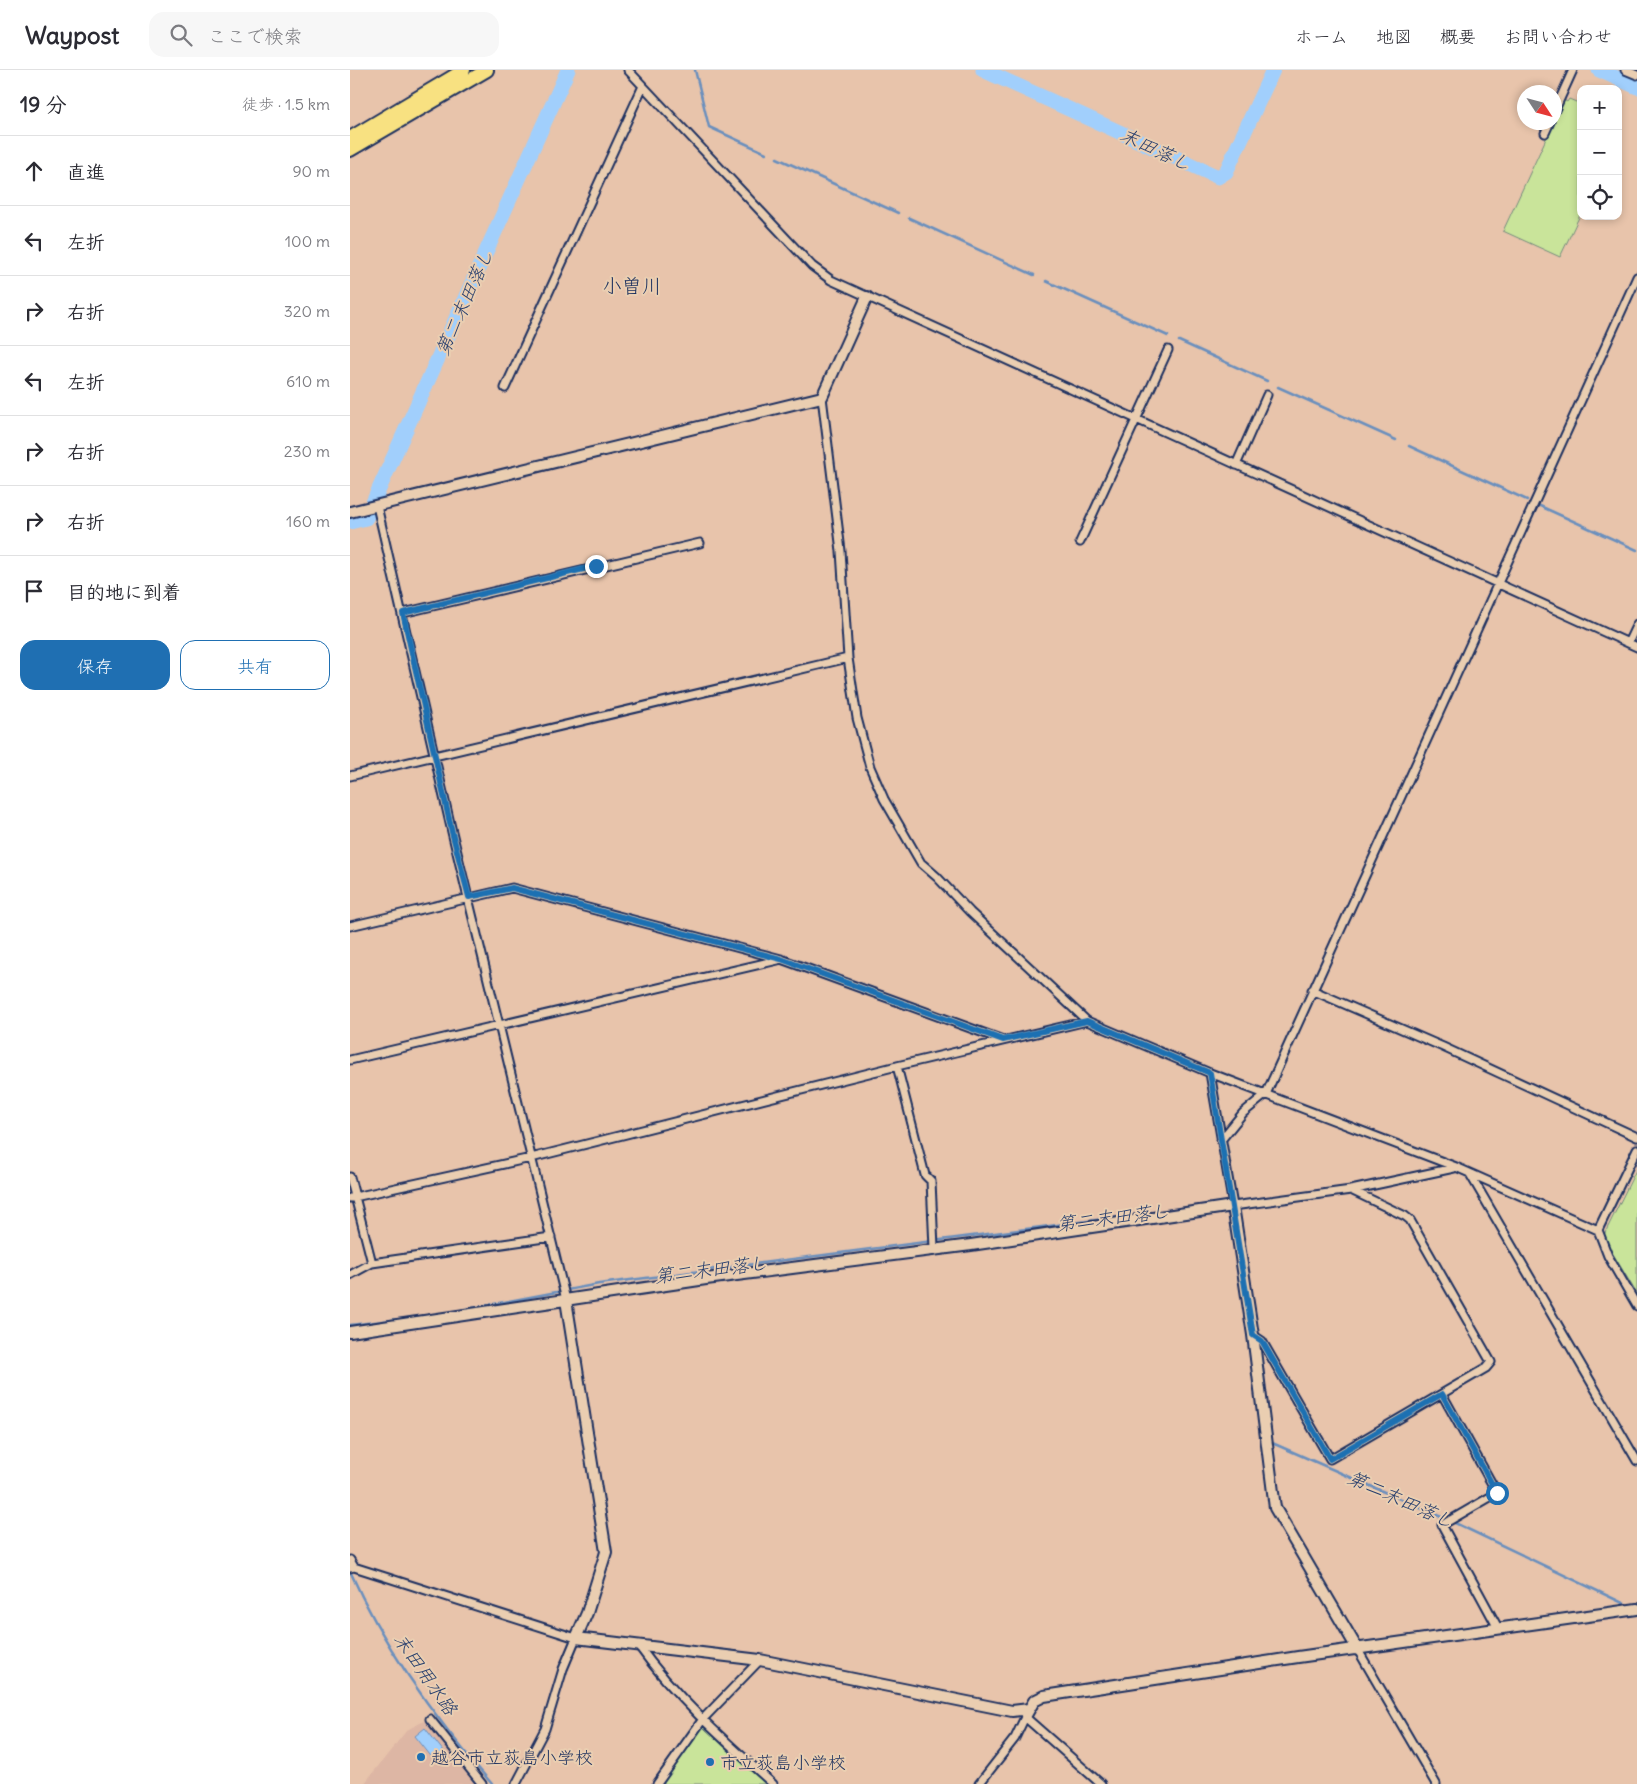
<!DOCTYPE html>
<html lang="ja">
<head>
<meta charset="utf-8">
<style>
  :root { --surface:#fff; --page:#f7f7f7; --text:#2b2b33; --muted:#7c7c81; --line:#e1e1e2; --accent:#1f6fb2 }
  body { margin:0; font-family:Delius,"Klee One",sans-serif; background:var(--page); color:var(--text) }
  .controls { position:absolute; right:15px; top:15px; display:grid; overflow:hidden; border-radius:10px; box-shadow:0 2px 8px #0003 }
  .controls button { width:45px; height:45px; display:grid; place-items:center; padding:0; border:0; border-bottom:1px solid var(--line); background:var(--surface); color:var(--text); font:25px sans-serif }
  .compass { position:absolute; left:1167px; top:15px; width:45px; height:45px; border-radius:50%; background:var(--surface); box-shadow:0 2px 8px #0003; rotate:126deg }
  .stop { position:absolute; width:15px; height:15px; margin:-11px; border:4px solid #1f6fb2; border-radius:50%; background:#fff }
  .stop.end { background:#1f6fb2; border-color:#fff; box-shadow:0 1px 5px #0008 }
  .list { margin:0; padding:0; list-style:none }
  h2 { display:flex; justify-content:space-between; align-items:center; height:65px; margin:0; padding:0 20px; font-size:21px }
  h2 small { font-size:16px; font-weight:400; color:var(--muted) }
  .list li { display:grid; grid-template-columns:32px 1fr auto; gap:15px; align-items:center; box-sizing:border-box; height:70px; padding:0 20px; border-top:1px solid var(--line) }
  .list b { display:block; font-size:19px; white-space:nowrap }
  .list em { font-size:16px; font-style:normal; color:var(--muted) }
  .actions { display:flex; gap:10px; padding:15px 20px }
  .actions a { flex:1; padding:11px 0; border:1px solid var(--accent); border-radius:15px; text-align:center; font-size:18px; color:var(--accent) }
  .actions .main { background:var(--accent); color:#fff }
  .icon { flex:none; width:28px; height:28px; fill:none; stroke:currentColor; stroke-width:2; stroke-linecap:round; stroke-linejoin:round }
  .map { position:relative; flex:none; width:1287px; height:1714px; overflow:hidden }
  header { display:flex; align-items:center; gap:30px; box-sizing:border-box; height:70px; padding:0 25px; background:var(--surface); border-bottom:1px solid var(--line) }
  header strong { font-size:24px }
  nav { display:flex; gap:28px; margin-inline-start:auto; font-size:18px }
  .search { width:350px; height:45px; background:var(--page); display:flex; align-items:center; gap:12px; box-sizing:border-box; padding:0 18px; border-radius:15px; color:var(--muted); font-size:19px }
  main { display:flex }
  aside { flex:1; background:var(--surface) }
  .map>svg:first-child { display:block }
  .built { fill:#ddb6a4 }
  .green { fill:#c9e49a; stroke:#728a7c }
  .water { fill:#a1cffc; stroke:#6b8fbd }
  .lines { fill:none; stroke-linecap:round; stroke-linejoin:round }
  .stream { stroke:#6b8fbd; stroke-width:2.5 }
  .river { stroke:#a1cffc; stroke-width:15 }
  .street-casing { stroke:#1b2f5e; stroke-width:11 }
  .secondary-casing { stroke:#1b2f5e; stroke-width:14 }
  .highway-casing { stroke:#1b2f5e; stroke-width:16 }
  .street { stroke:#eaceb1; stroke-width:7 }
  .secondary { stroke:#eaceb1; stroke-width:10 }
  .highway { stroke:#f8e181; stroke-width:12 }
  .route { stroke:#1f6fb2; stroke-width:6 }
  .poi-dot { fill:#1f6fb2; stroke:#eaceb1; stroke-width:2 }
  .labels { text-anchor:middle; dominant-baseline:central; stroke-width:4; stroke-linejoin:round; paint-order:stroke }
  .poi-label { font-size:18px; fill:#1b2f5e; stroke:#eaceb1; text-anchor:start }
  .water-label { font-size:19px; font-style:italic; fill:#283f6e; stroke:#eaceb1 }
  .quarter-label { font-size:20px; fill:#1b2f5e; stroke:#eaceb1 }
</style>
</head>
<body>
<header>
<strong>Waypost</strong>
<div class="search"><svg class="icon" aria-label="search" viewBox="0 0 24 24"><circle cx="10" cy="10" r="6"/><path d="M15 15l6 6"/></svg>ここで検索</div>
<nav><a>ホーム</a><a>地図</a><a>概要</a><a>お問い合わせ</a></nav>
</header>
<main>
<aside>
<h2>19 分<small>徒歩 · 1.5 km</small></h2>
<ul class="list">
<li><svg class="icon" aria-label="ahead" viewBox="0 0 24 24"><path d="M12 20V5M6 11l6-6 6 6"/></svg><div><b>直進</b></div><em>90 m</em></li>
<li><svg class="icon" aria-label="left" viewBox="0 0 24 24"><path d="M17 20v-9H6M10 6l-5 5 5 5"/></svg><div><b>左折</b></div><em>100 m</em></li>
<li><svg class="icon" aria-label="right" viewBox="0 0 24 24"><path d="M7 20v-9h11M14 6l5 5-5 5"/></svg><div><b>右折</b></div><em>320 m</em></li>
<li><svg class="icon" aria-label="left" viewBox="0 0 24 24"><path d="M17 20v-9H6M10 6l-5 5 5 5"/></svg><div><b>左折</b></div><em>610 m</em></li>
<li><svg class="icon" aria-label="right" viewBox="0 0 24 24"><path d="M7 20v-9h11M14 6l5 5-5 5"/></svg><div><b>右折</b></div><em>230 m</em></li>
<li><svg class="icon" aria-label="right" viewBox="0 0 24 24"><path d="M7 20v-9h11M14 6l5 5-5 5"/></svg><div><b>右折</b></div><em>160 m</em></li>
<li><svg class="icon" aria-label="arrive" viewBox="0 0 24 24"><path d="M6 21V4h12l-3 4 3 4H6"/></svg><div><b>目的地に到着</b></div></li>
</ul>
<div class="actions"><a class="main">保存</a><a>共有</a></div>
</aside>
<div class="map">
<svg width="1287" height="1714" viewBox="0 0 1287 1714">
  <rect width="100%" height="100%" fill="#e8c4ab"/>
  <filter id="ink" filterUnits="userSpaceOnUse"><feTurbulence type="fractalNoise" baseFrequency=".02" numOctaves="2"/><feDisplacementMap in="SourceGraphic" scale="10" xChannelSelector="R" yChannelSelector="G"/><feConvolveMatrix kernelMatrix="1 2 1 2 8 2 1 2 1" color-interpolation-filters="sRGB"/></filter>
  <g filter="url(#ink)">
    <path class="built" d="M76,1650L128,1714H14L57,1660Z"/>
    <path class="green" d="M1219,29L1231,34V143L1210,187L1153,161L1214,30L1217,32Z
      M1287,1098V1224L1253,1167Z
      M352,1655L417,1714H312Z"/>
    <path class="water" d="M75,1658L94,1682L84,1690L65,1666Z"/>
    <g class="lines">
      <path class="stream" d="M345,0L359,57L416,83
        M427,88L548,143
        M559,148L684,205
        M696,211L818,266
        M829,271L917,311
        M928,317L1046,370
        M1059,376L1177,430
        M1190,436L1287,480
        M889,1142L893,1169
        M90,1244L249,1214L832,1139
        M0,1255L75,1246
        M910,1280L914,1312
        M920,1372L1105,1453L1279,1536
        M0,1501C35,1580 86,1650 142,1714"/>
      <path class="river" d="M633,0L868,107L876,102L923,0
        M1249,0L1287,17
        M0,452L16,448L218,0"/>
      <defs>
        <path id="street" d="M278,0L462,196L481,210L1287,577
          M1275,0L1287,5
          M1204,42L1223,0
          M1195,63L1200,52
          M155,318L293,16
          M472,327L491,481L498,588L507,648L520,697L534,729L571,793L587,807L620,842L737,951L860,1003L1106,1097L1248,1160
          M886,395L917,325
          M27,436L102,762L216,1230
          M730,472L818,280
          M53,543L350,473
          M1278,573L1287,554
          M0,706L498,588
          M0,856L162,818L431,889L653,970
          M962,920L1093,977L1287,1067
          M0,990L428,890
          M547,996L575,1105L581,1111L584,1178
          M860,1003L883,1136L1001,1120L1104,1098
          M871,1070L893,1043L916,1024L1287,207
          M1287,1079L1248,1160L1258,1186L1287,1236
          M1120,1104L1287,1391
          M0,1107L22,1193
          M0,1128L181,1088L547,996L737,951
          M0,1205L22,1193L201,1167
          M903,1265L912,1271L980,1389L1136,1298L1141,1292L1060,1150L1055,1146L1001,1120
          M1092,1324L1147,1423L1092,1455L1148,1558
          M0,1490L4,1497
          M0,1498L4,1497L226,1568L213,1599L195,1659L166,1714
          M288,1575C326,1628 375,1671 423,1714
          M1008,1580L1086,1714
          M80,1649L132,1714
          M307,1714L353,1649L410,1590
          M629,1714L665,1668L675,1647L751,1714"/>
        <path id="secondary" d="M0,442L472,327L517,227
          M216,1230L256,1482L237,1543L226,1568L410,1590L662,1641L679,1639
          M0,1262L356,1209L621,1175L883,1136L903,1265L925,1438L1008,1580
          M676,1645L684,1631L694,1626L948,1587L1287,1539"/>
        <path id="highway" d="M0,68L114,0
          M0,80L137,0"/>
      </defs>
      <use href="#street" class="street-casing"/>
      <use href="#secondary" class="secondary-casing"/>
      <use href="#highway" class="highway-casing"/>
      <use href="#street" class="street"/>
      <use href="#secondary" class="secondary"/>
      <use href="#highway" class="highway"/>
    </g>
  </g>
  <g class="lines" filter="url(#ink)">
    <path class="route" d="M246,496L53,543L102,762L119,827L162,818L431,889L653,970L737,951L860,1003L903,1265L912,1271L980,1389L1092,1324L1147,1423"/>
  </g>
  <g class="poi-dot">
    <circle cx="71" cy="1687" r="5"/>
    <circle cx="360" cy="1692" r="5"/>
  </g>
  <g class="labels">
    <g class="poi-label">
      <text x="81" y="1687">越谷市立荻島小学校</text>
      <text x="370" y="1692">市立荻島小学校</text>
    </g>
    <g class="water-label">
      <text transform="translate(806 79) rotate(25)">末田落し</text>
      <text transform="translate(114 232) rotate(-66)">第二末田落し</text>
      <text transform="translate(763 1147) rotate(-7)">第二末田落し</text>
      <text transform="translate(361 1199) rotate(-7)">第二末田落し</text>
      <text transform="translate(1051 1429) rotate(24)">第二末田落し</text>
      <text transform="translate(76 1604) rotate(55)">末田用水路</text>
    </g>
    <g class="quarter-label">
      <text x="282" y="215">小曽川</text>
    </g>
  </g>
</svg>
<div class="controls">
<button>+</button>
<button>−</button>
<button><svg class="icon" aria-label="locate" viewBox="0 0 24 24"><circle cx="12" cy="12" r="6"/><path d="M12 2v4M12 18v4M2 12h4M18 12h4"/></svg></button>
</div>
<svg class="compass" viewBox="-18 -18 36 36"><path d="M0-13l5 13h-10z" fill="#e53935"/><path d="M0 13l5-13h-10z" fill="#7c7c81"/></svg>
<div class="stop" style="left:1147px;top:1423px"></div>
<div class="stop end" style="left:246px;top:496px"></div>
</div>
</main>
</body>
</html>
